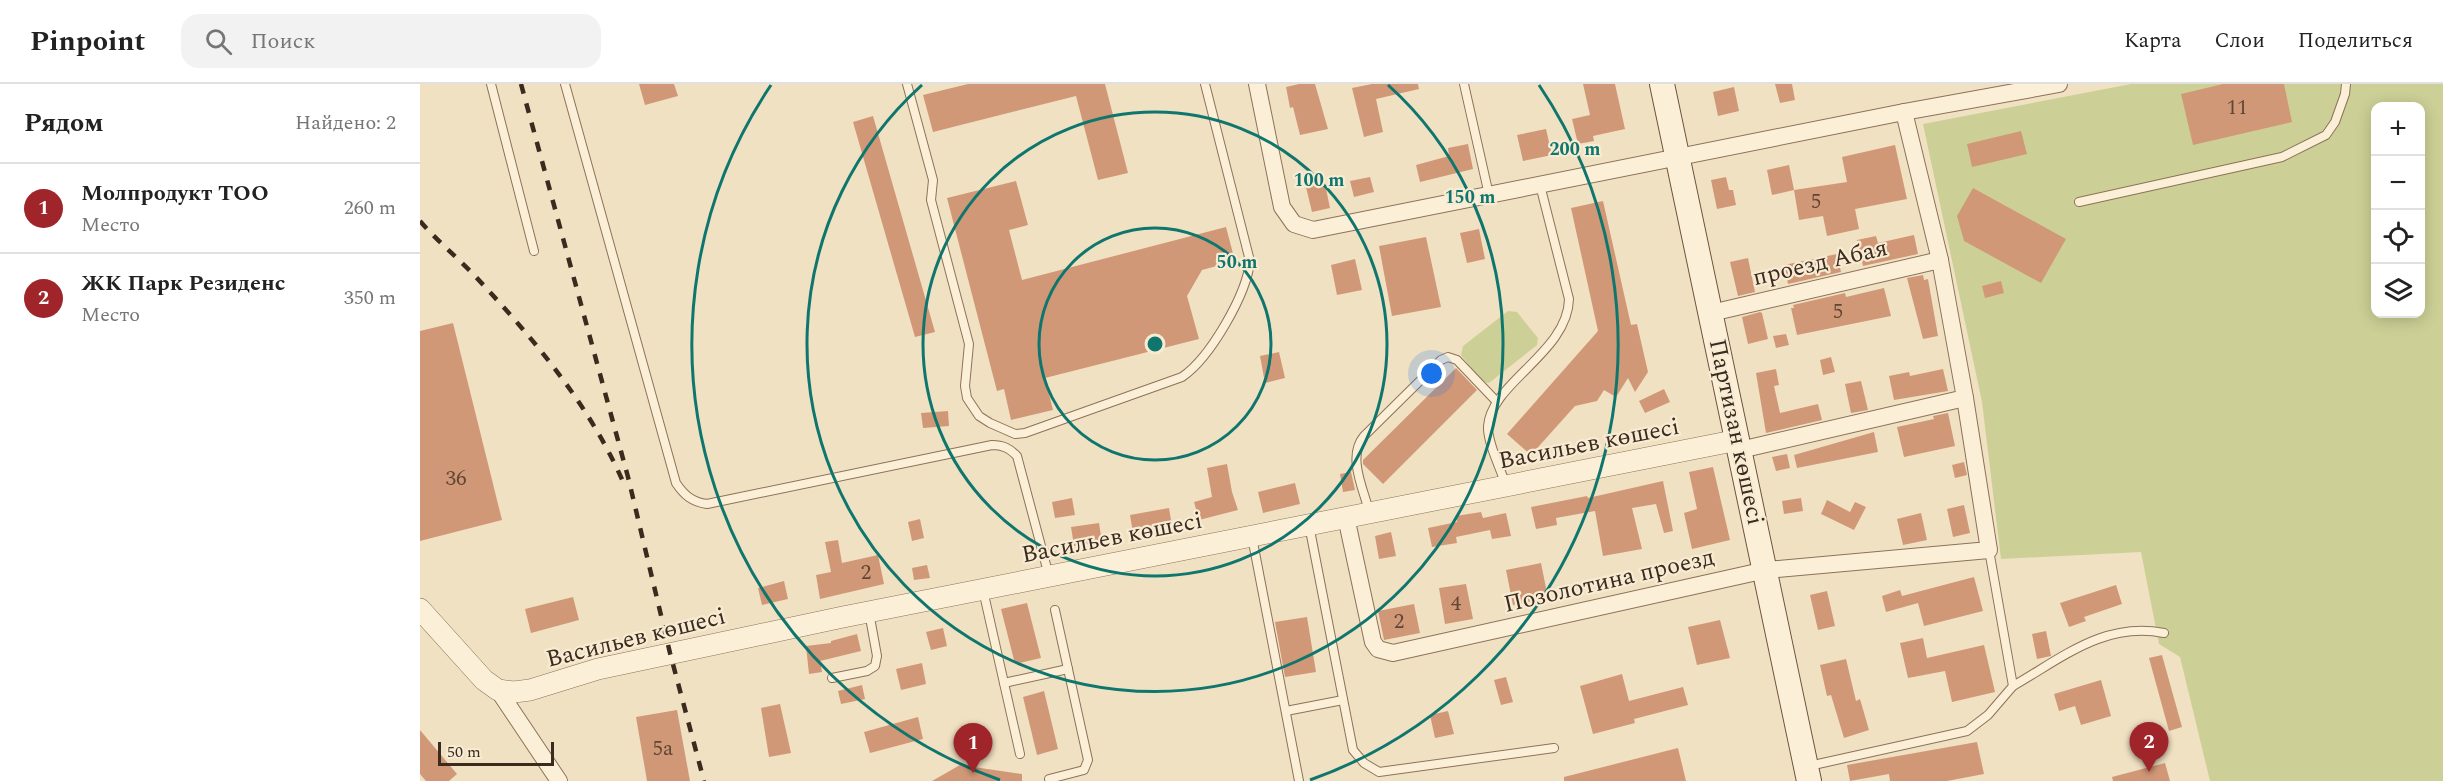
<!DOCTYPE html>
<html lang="ru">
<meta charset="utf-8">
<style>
body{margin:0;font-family:Spectral,serif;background:#f2f2f2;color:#222}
.controls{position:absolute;right:18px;top:18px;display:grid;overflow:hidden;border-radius:12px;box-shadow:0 3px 15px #0003}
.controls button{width:54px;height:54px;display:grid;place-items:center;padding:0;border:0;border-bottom:2px solid #e0e0e0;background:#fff;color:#222;font:30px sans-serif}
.scale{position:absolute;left:18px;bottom:15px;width:116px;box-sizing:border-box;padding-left:6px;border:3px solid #3b2b1e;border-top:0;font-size:16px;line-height:21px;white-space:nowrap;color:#3b2b1e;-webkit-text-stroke:4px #f8ebd3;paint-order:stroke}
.you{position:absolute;left:1012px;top:290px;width:21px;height:21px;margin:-15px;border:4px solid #fff;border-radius:50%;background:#1a73e8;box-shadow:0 0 0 9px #1a73e833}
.badge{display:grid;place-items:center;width:39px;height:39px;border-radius:50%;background:#9f252b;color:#fff;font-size:20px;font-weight:700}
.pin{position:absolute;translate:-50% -50px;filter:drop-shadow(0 2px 3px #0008)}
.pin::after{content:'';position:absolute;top:32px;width:21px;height:18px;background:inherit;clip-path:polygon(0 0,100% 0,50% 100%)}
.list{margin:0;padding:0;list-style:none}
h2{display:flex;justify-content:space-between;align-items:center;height:78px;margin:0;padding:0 24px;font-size:26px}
h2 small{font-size:20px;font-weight:400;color:#767676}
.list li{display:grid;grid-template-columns:39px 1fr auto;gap:18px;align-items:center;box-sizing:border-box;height:90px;padding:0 24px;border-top:2px solid #e0e0e0}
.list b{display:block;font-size:22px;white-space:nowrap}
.list p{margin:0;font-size:20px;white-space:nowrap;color:#767676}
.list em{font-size:20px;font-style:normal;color:#767676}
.icon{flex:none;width:33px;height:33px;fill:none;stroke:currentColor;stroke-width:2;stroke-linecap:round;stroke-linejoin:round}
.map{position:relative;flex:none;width:2023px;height:697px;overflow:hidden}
header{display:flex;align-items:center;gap:36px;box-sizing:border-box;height:84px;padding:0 30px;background:#fff;border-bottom:2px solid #e0e0e0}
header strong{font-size:28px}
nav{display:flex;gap:33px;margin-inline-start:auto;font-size:21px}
.search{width:420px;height:54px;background:#f2f2f2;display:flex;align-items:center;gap:15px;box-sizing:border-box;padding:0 21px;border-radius:18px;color:#767676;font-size:22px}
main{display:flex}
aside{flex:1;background:#fff}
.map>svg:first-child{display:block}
.green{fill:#ccd096;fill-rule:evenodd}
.building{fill:#d19877}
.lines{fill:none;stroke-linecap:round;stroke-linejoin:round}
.service-casing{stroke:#8c7259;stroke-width:10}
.minor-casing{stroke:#8c7259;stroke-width:18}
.tertiary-casing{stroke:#8c7259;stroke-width:22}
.secondary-casing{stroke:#6e533c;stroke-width:26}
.service{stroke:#fbefd7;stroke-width:8}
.minor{stroke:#fbefd7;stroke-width:16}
.tertiary{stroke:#fbefd7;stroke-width:21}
.secondary{stroke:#fbefd7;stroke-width:24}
.rail{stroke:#3b2b1e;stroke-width:4.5;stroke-dasharray:10 10;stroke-linecap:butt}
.ring{fill:none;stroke:#0f766e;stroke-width:3}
.labels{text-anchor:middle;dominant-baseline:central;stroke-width:4.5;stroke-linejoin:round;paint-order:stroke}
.number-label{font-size:21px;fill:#604634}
.street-label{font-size:24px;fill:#3b2b1e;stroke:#f8ebd3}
.centre{fill:#0f766e;stroke:#f8ebd3;stroke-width:3}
.ring-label{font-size:18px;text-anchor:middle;font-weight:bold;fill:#0f766e;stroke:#f8ebd3;stroke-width:4.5;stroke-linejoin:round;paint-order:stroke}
</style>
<header>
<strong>Pinpoint</strong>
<div class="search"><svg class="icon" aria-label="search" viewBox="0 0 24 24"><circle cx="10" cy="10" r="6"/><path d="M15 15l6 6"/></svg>Поиск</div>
<nav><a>Карта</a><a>Слои</a><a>Поделиться</a></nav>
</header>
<main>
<aside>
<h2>Рядом<small>Найдено: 2</small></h2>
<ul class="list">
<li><span class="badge">1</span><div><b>Молпродукт ТОО</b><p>Место</p></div><em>260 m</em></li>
<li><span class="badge">2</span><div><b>ЖК Парк Резиденс</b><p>Место</p></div><em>350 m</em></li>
</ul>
</aside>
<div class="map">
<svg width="2023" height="697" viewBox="0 0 2023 697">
<rect width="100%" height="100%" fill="#f1e1c3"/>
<g class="green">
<path d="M1711,0H2023V697H1790L1760,573L1739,560L1721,468L1581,475L1562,318L1503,40ZM1956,22H2000V230H1956Z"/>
<polygon points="1088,227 1097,228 1118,254 1117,261 1069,299 1062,298 1041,271 1043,262"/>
</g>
<g class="building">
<polygon points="219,0 254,0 258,12 225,21"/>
<polygon points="548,0 685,0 708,89 678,96 656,12 513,48 503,11"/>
<polygon points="879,0 895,0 908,45 880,51 873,23 870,24 866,3"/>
<polygon points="952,0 998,0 999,5 956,15 963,48 944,53 932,4"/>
<polygon points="1163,0 1195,0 1205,45 1173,52 1174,57 1158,60 1152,35 1170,31"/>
<polygon points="1355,0 1372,0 1375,16 1360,19"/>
<polygon points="1803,0 1864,0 1872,38 1773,61 1761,10"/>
<polygon points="1314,3 1319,27 1298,32 1293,8"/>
<polygon points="453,32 515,248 495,253 433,38"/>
<polygon points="1126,45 1132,71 1103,77 1097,51"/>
<polygon points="1601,47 1607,70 1552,83 1547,60"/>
<polygon points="1048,60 1053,85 1000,98 996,81 1029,72 1028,64"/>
<polygon points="1475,61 1487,115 1435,125 1439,145 1407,152 1403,132 1379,136 1374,106 1427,98 1422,73"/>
<polygon points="1369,81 1374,106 1352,111 1347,86"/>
<polygon points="950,93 954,108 934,113 930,97"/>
<polygon points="1306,93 1309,106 1313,106 1316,121 1297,125 1291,96"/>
<polygon points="904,95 910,124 892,128 885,99"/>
<polygon points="596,97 608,141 589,146 602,196 806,143 815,177 782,186 767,212 779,255 625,294 633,326 591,336 584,305 577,307 527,114"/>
<polygon points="1553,104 1646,155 1621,199 1544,157 1537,132"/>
<polygon points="1183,117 1211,241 1217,240 1228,288 1215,308 1208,294 1196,313 1184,306 1177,317 1155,322 1111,371 1087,350 1178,247 1151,124"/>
<polygon points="1059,145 1065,175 1047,179 1040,149"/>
<polygon points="1494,151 1498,170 1443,182 1437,156 1456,152 1458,159"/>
<polygon points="1006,153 1021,223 972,232 959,162"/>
<polygon points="1417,170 1421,188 1368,200 1364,181"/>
<polygon points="1328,174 1335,208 1318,212 1310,178"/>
<polygon points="935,175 942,206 917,211 911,181"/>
<polygon points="1503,191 1504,196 1508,195 1518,252 1503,255 1487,194"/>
<polygon points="1581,197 1584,209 1565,214 1562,202"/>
<polygon points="1464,204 1471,232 1377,251 1371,224 1374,224 1373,221 1425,209 1426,213"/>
<polygon points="1340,228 1342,229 1348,255 1328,260 1322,233"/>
<polygon points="33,239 82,436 0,457 0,247"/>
<polygon points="1366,250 1369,261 1356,264 1353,252"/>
<polygon points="859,268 865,294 845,299 840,272"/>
<polygon points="1411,273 1415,288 1403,291 1400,276"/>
<polygon points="1036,284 1057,306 963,400 943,380 943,376"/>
<polygon points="1356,285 1359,301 1354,302 1360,329 1398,320 1402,336 1346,349 1336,289"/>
<polygon points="1523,285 1528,307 1474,316 1469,292 1489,288 1490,292"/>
<polygon points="1441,297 1448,326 1431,329 1425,300"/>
<polygon points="1244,305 1250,318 1225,329 1219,317"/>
<polygon points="528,327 529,342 503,344 501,329"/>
<polygon points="1528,329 1535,362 1484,373 1477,343 1514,335 1513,332"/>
<polygon points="1454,348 1458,368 1377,384 1374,371"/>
<polygon points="1367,370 1370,384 1356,387 1352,373"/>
<polygon points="1544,378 1547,391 1535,394 1532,381"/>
<polygon points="807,380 812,408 818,426 779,436 774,418 792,413 787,384"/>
<polygon points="1293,383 1310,456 1272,465 1264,429 1277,425 1269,388"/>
<polygon points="931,388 935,406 923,408 920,390"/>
<polygon points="1243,397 1253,447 1244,449 1236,420 1212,424 1222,465 1183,472 1175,427 1136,434 1137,441 1116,445 1111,423 1167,412 1168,414"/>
<polygon points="875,399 880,420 843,429 838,408"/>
<polygon points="652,414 655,431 635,434 632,418"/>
<polygon points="1381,414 1383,427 1364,430 1362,417"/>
<polygon points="1407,416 1430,428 1435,418 1446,423 1434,446 1401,430"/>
<polygon points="1544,421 1550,449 1533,453 1527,425"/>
<polygon points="749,424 752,442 713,449 710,431"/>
<polygon points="1061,428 1063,434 1086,429 1091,452 1072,455 1070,446 1036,453 1037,459 1012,463 1008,444 1037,438 1036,432"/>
<polygon points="1501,429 1507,456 1483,461 1477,435"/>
<polygon points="500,435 504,454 492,457 488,438"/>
<polygon points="679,439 682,458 654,462 651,443"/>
<polygon points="971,448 976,472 959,475 955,452"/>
<polygon points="418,456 422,479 458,471 464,500 400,515 396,491 411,488 405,458"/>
<polygon points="1121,479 1128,514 1093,521 1086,486"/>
<polygon points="507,481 510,494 494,496 492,484"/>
<polygon points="1554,493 1563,527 1504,542 1498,519 1466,528 1462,512 1480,506 1482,512"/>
<polygon points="364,497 368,515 342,521 338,504"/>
<polygon points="1046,500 1053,535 1025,540 1019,504"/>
<polygon points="1696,501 1702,520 1664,533 1666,537 1649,543 1640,519"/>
<polygon points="1407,507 1415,542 1398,546 1390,511"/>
<polygon points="153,513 159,536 111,549 105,525"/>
<polygon points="607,519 621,574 595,580 581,525"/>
<polygon points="994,520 1000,549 964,556 958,527"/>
<polygon points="887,533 896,588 865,593 855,538"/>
<polygon points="1300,536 1310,574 1277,581 1268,543"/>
<polygon points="523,544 527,562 511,566 506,548"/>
<polygon points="1626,547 1631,572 1617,575 1612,550"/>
<polygon points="437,550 441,567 400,577 402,588 389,590 386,562 411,559 411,557"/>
<polygon points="1503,554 1507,574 1564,561 1575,608 1532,618 1525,587 1488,594 1480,559"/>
<polygon points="1742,571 1762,643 1749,647 1729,574"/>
<polygon points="1426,575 1436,617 1440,615 1449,646 1424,654 1411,611 1407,612 1400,581"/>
<polygon points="502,579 506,600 481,606 476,585"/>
<polygon points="1202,590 1209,617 1263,603 1268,621 1214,635 1215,639 1173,650 1160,602"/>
<polygon points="1086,593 1093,618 1081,621 1074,596"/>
<polygon points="1681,596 1691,632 1661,641 1655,622 1639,627 1634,610"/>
<polygon points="442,601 445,615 421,620 418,607"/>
<polygon points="624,607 638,665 617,671 603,613"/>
<polygon points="360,620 371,669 349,673 341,624"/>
<polygon points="257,626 270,697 227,697 216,633"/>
<polygon points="1028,627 1034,650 1015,654 1010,631"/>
<polygon points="498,633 503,655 450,669 444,648"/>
<polygon points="0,646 37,690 29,697 6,697 0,690"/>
<polygon points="1557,658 1564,690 1527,697 1470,697 1469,690 1430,697 1427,681"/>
<polygon points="1258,664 1266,697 1144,697 1144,693"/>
<polygon points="1745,679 1750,697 1693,697 1692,693"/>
<polygon points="540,681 602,690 602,697 512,697"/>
</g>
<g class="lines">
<g class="service-casing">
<g id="service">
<polyline points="71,0 114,167"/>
<path d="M145,0L256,399C264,411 272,418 287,420L572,361C583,361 589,364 597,372L629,492"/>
<path d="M487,0L513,96L511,116L549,260L545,302L547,314L559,332L570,339L595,350L605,349L762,293C790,274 827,210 830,177L785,0"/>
<polyline points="1044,0 1069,111"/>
<polyline points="1659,118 1862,73 1906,51 1915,38 1925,10 1926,0"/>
<path d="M1086,401C1081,386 1067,358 1068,342C1071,299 1148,268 1149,215L1120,101"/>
<path d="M949,427C943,404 927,372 944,352L1021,276L1028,273L1037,276L1077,318"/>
<polyline points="889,441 933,666 944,679 959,688 1134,664"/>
<polyline points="832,453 879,697"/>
<polyline points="563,506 600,670"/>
<polyline points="412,594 447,587 455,582 457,572 449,528"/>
<polyline points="584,599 648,585"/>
<path d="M1593,602C1642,574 1685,537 1744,549"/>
<polyline points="866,627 923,616"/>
<polyline points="1389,682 1547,647 1568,631 1593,602 1569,466"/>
<polyline points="629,695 664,686 668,676 635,526"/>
</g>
</g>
<g class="minor-casing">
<g id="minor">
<polyline points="837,0 862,123 874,140 893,146 1484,28 1639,0"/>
<polyline points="1291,229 1520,176"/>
<polyline points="1320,366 1545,314"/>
<polyline points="926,433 953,558 958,565 973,569 1346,486 1569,466 1545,314 1520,176 1484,28"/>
<polyline points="78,606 139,697"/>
</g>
</g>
<g class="tertiary-casing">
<polyline id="tertiary" points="0,525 64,596 78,606 94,608 110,606 178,585 423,533 1318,356"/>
</g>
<g class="secondary-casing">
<polyline id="secondary" points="1242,0 1389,697"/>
</g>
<use href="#service" class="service"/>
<use href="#minor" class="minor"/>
<use href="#tertiary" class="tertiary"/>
<use href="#secondary" class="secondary"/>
<g class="rail">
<polyline points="101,0 208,393 250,569 284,697"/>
<path d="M0,137C17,157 37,173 55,192C113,254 170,321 204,400"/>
</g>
</g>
<g class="ring">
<circle cx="735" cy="260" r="116"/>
<circle cx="735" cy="260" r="232"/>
<path d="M968 1A348 348 0 1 1 502 1"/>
<path d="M580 696A463 463 0 0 1 351 1M1119 1A463 463 0 0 1 890 696"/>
</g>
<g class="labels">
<g class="number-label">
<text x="1817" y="24">11</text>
<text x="1396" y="118">5</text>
<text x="1418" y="228">5</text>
<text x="36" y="395">36</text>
<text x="446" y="489">2</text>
<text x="1036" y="520">4</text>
<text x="979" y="538">2</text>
<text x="243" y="665">5а</text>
</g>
<g class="street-label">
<text transform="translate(1400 179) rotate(-13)">проезд Абая</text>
<text transform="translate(1316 348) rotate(78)">Партизан көшесі</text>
<text transform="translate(1169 360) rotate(-11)">Васильев көшесі</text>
<text transform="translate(692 454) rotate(-11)">Васильев көшесі</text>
<text transform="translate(1189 497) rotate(-13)">Позолотина проезд</text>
<text transform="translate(216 554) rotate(-14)">Васильев көшесі</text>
</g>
</g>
<circle cx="735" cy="260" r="9" class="centre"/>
<g class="ring-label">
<text x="1155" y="71">200 m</text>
<text x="899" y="102">100 m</text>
<text x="1050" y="119">150 m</text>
<text x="817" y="184">50 m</text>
</g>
</svg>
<div class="controls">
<button>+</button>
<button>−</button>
<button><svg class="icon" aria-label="locate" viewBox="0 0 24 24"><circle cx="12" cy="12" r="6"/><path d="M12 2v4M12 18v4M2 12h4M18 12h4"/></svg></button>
<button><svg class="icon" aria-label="layers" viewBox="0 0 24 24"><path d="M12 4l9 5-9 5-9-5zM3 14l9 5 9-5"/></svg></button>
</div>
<div class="scale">50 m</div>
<div class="you"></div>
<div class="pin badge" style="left:553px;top:689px">1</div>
<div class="pin badge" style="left:1729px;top:688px">2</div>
</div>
</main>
